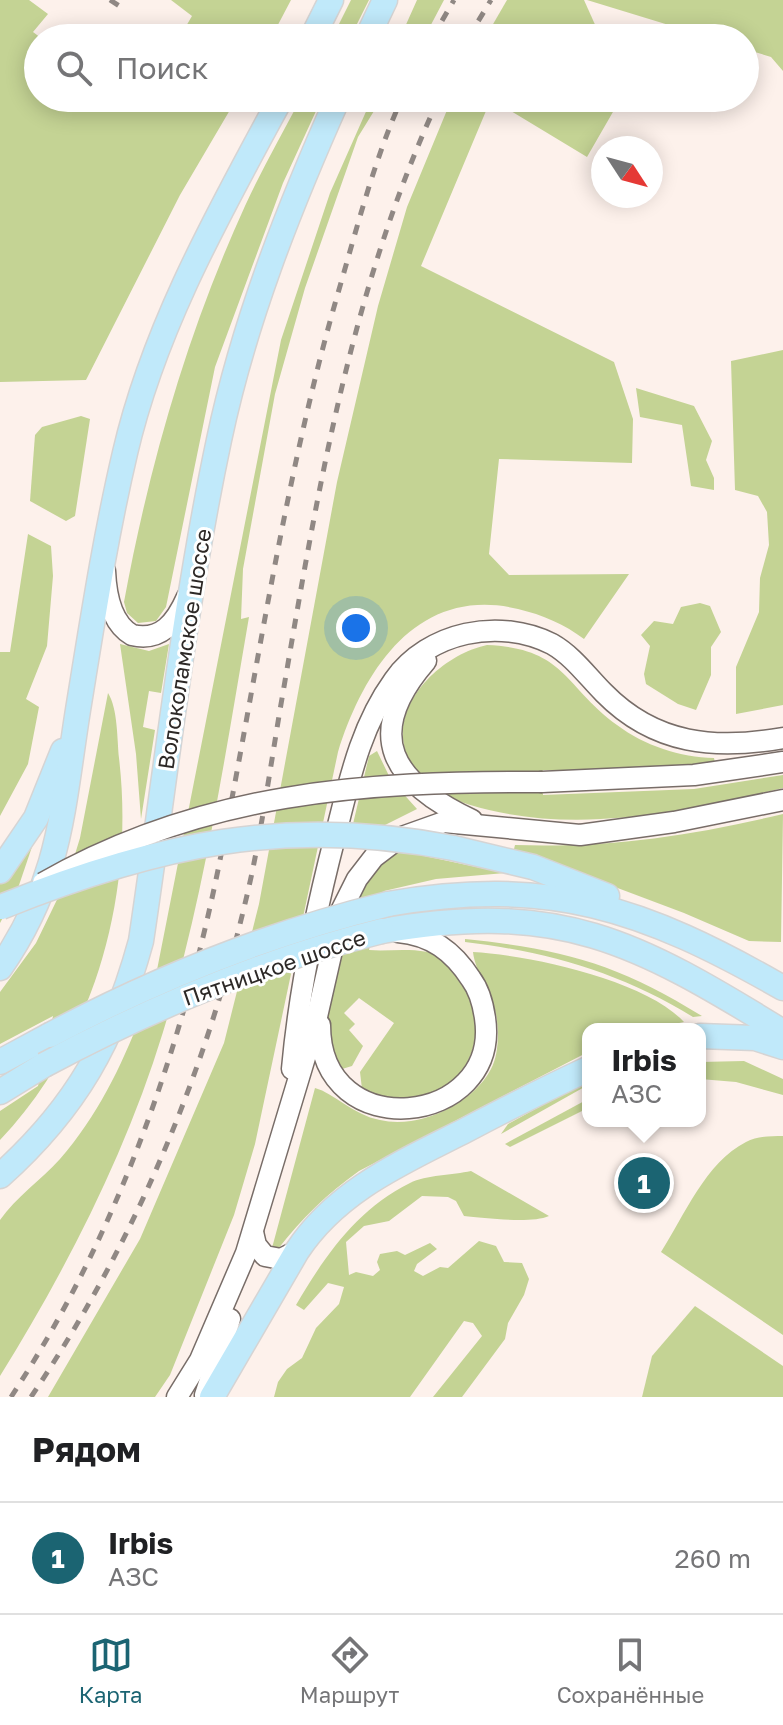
<!DOCTYPE html>
<html lang="ru">
<meta charset="utf-8">
<style>
body{margin:0;font-family:"Golos Text",sans-serif;background:#f6f6f6;color:#202124}
.compass{position:absolute;left:591px;top:136px;width:72px;height:72px;border-radius:50%;background:#fff;box-shadow:0 4px 20px #0003;rotate:126deg}
.you{position:absolute;left:356px;top:628px;width:28px;height:28px;margin:-20px;border:6px solid #fff;border-radius:50%;background:#1a73e8;box-shadow:0 0 0 12px #1a73e833}
.badge{display:grid;place-items:center;width:52px;height:52px;border-radius:50%;background:#1b6472;color:#fff;font-size:26px;font-weight:700}
.pin{position:absolute;translate:-50% -50%;border:4px solid #fff;box-shadow:0 2px 8px #0006}
.popup{position:absolute;left:582px;top:1023px;width:124px;height:104px;box-sizing:border-box;display:grid;place-content:center;border-radius:16px;background:#fff;filter:drop-shadow(0 2px 6px #0005);font-size:26px;white-space:nowrap;color:#757577}
.popup b{font-size:30px;color:#202124}
.popup::after{content:'';position:absolute;left:50%;top:100%;margin-left:-16px;border:16px solid transparent;border-top-color:#fff}
.list{margin:0;padding:0;list-style:none}
h2{display:flex;justify-content:space-between;align-items:center;height:104px;margin:0;padding:0 32px;font-size:34px}
h2 small{font-size:26px;font-weight:400;color:#757577}
.list li{display:grid;grid-template-columns:52px 1fr auto;gap:24px;align-items:center;box-sizing:border-box;height:112px;padding:0 32px;border-top:2px solid #e0e0e0}
.list b{display:block;font-size:30px;white-space:nowrap}
.list p{margin:0;font-size:26px;white-space:nowrap;color:#757577}
.list em{font-size:26px;font-style:normal;color:#757577}
.icon{flex:none;width:44px;height:44px;fill:none;stroke:currentColor;stroke-width:2;stroke-linecap:round;stroke-linejoin:round}
.map{position:relative;flex:none;width:783px;height:1397px;overflow:hidden}
.search{position:absolute;background:#fff;box-shadow:0 4px 20px #0003;left:24px;right:24px;top:24px;height:88px;display:flex;align-items:center;gap:20px;box-sizing:border-box;padding:0 28px;border-radius:44px;color:#757577;font-size:30px}
.sheet{height:216px;background:#fff}
nav{display:flex;justify-content:space-around;align-items:center;box-sizing:border-box;height:112px;border-top:2px solid #e0e0e0;background:#fff;font-size:22px;color:#757577}
nav a{display:grid;justify-items:center;gap:4px}
nav .on{color:#1b6472}
.map>svg:first-child{display:block}
.green{fill:#c4d394}
.lines{fill:none;stroke-linecap:round;stroke-linejoin:round}
.secondary-casing{stroke:#786d68;stroke-width:23}
.primary-casing{stroke:#d5d4d4;stroke-width:27}
.secondary{stroke:#fff;stroke-width:20}
.primary{stroke:#c0e9fa;stroke-width:24}
.rail{stroke:#908884;stroke-width:5;stroke-dasharray:10 10;stroke-linecap:butt}
.secondary-bridge-casing{stroke:#786d68;stroke-width:23;stroke-linecap:butt}
.primary-bridge-casing{stroke:#d5d4d4;stroke-width:27;stroke-linecap:butt}
.secondary-bridge{stroke:#fff;stroke-width:20}
.primary-bridge{stroke:#c0e9fa;stroke-width:24}
.labels{text-anchor:middle;dominant-baseline:central;stroke-width:6;stroke-linejoin:round;paint-order:stroke}
.street-label{font-size:22px;fill:#2d2927;stroke:#fff}
</style>
<div class="map">
<svg width="783" height="1397" viewBox="0 0 783 1397">
<rect width="100%" height="100%" fill="#fdf1eb"/>
<g class="green">
<polygon points="0,0 29,0 48,14 33,32 41,38 38,38 38,98 237,98 180,195 86,380 0,382"/>
<polygon points="171,0 291,0 271,38 190,38 182,33 192,16"/>
<polygon points="351,0 369,0 350,38 332,38"/>
<polygon points="417,0 444,0 424,38 419,38 416,32 413,38 400,38"/>
<polygon points="507,0 584,0 601,38 485,38"/>
<polygon points="587,0 783,0 783,71 771,57 745,49 745,38 659,38 672,26"/>
<path d="M301,98H322L283,183L215,367L166,607L156,621L138,623L127,613L124,602C149,466 187,333 245,206C262,169 282,134 301,98Z"/>
<path d="M372,98H382L358,137L305,288L275,394L243,569L241,619L249,617C225,756 204,897 163,1032C126,1153 67,1268 0,1376V1220C16,1197 41,1180 60,1159C107,1105 132,1042 156,975L281,340L330,193Z"/>
<path d="M452,98H621L587,157L491,99L421,266L614,362L633,419L632,463L499,459L489,554L509,575L629,574L584,639C564,624 543,615 518,609C418,585 364,669 338,752L255,1144L234,1215L170,1375L155,1397H48L140,1239L224,1043L259,904L337,482L378,306L407,207Z"/>
<polygon points="783,350 783,705 736,714 736,667 759,612 760,578 769,545 767,512 758,496 735,490 731,361"/>
<polygon points="636,388 694,406 712,441 706,460 714,478 714,490 691,486 682,425 640,417"/>
<polygon points="81,416 90,419 75,516 66,521 30,501 35,435 42,427"/>
<polygon points="28,534 51,546 53,576 47,646 26,699 39,707 28,764 0,816 0,652 10,652"/>
<polygon points="700,603 710,606 721,632 711,647 711,675 696,710 678,704 646,684 644,674 650,646 641,635 654,621 673,624 681,607"/>
<polygon points="120,644 149,651 169,644 161,693 149,691 143,727 155,730 141,819 136,754"/>
<path d="M487,645C565,648 564,686 617,725C645,746 680,757 714,758L715,763L660,770H543V795L694,789L783,775V788C689,811 585,833 489,810C463,804 431,793 415,771C377,716 436,656 487,645Z"/>
<path d="M108,693C118,709 117,739 119,758C135,894 95,1040 0,1140V1111L38,1086L53,1016L0,1044V992L36,943L68,877L80,838Z"/>
<polygon points="377,751 391,780 417,809 383,826 353,824 369,756"/>
<path d="M783,814L781,942L749,941L684,913L514,849L515,845C610,848 690,836 783,814Z"/>
<polygon points="35,838 17,891 0,923 0,881"/>
<path d="M396,850L505,873L436,879L384,891L369,950C393,952 425,945 447,960C456,966 460,976 465,985C503,1058 435,1127 362,1089L360,1072L394,1023L359,998L344,1013L355,1024L349,1030L363,1046L352,1066L342,1069C335,1058 329,1049 327,1035C323,1008 344,922 356,896C365,877 381,863 396,850Z"/>
<path d="M465,939C563,949 618,964 702,1016L693,1017C621,973 549,952 465,942Z"/>
<path d="M473,952C529,955 646,980 684,1022L651,1029H588V1052L359,1171C327,1194 302,1218 278,1249L272,1248L315,1088C334,1093 353,1115 380,1120C419,1129 472,1105 491,1069C499,1054 499,1031 496,1014C492,993 475,972 473,952Z"/>
<polygon points="744,1061 783,1079 783,1095 736,1082 700,1079 700,1062"/>
<polygon points="588,1080 588,1085 501,1134 508,1124"/>
<polygon points="588,1099 588,1108 510,1147 505,1144"/>
<path d="M783,1136V1335L661,1252C684,1216 706,1162 746,1142C757,1136 771,1136 783,1136Z"/>
<path d="M471,1171L549,1216C531,1224 485,1218 464,1216L456,1201L448,1197L422,1196L389,1221L364,1226L346,1242L349,1275L356,1272L373,1276L380,1270L377,1262L380,1254L397,1251L405,1255L430,1243L437,1249L417,1264L414,1271L423,1276L440,1267L448,1268L479,1241L496,1246L504,1262L522,1263L529,1279L524,1295L508,1323L505,1339L462,1397H433L482,1336L473,1323L464,1321L410,1397H274L278,1382L287,1369L302,1358L316,1328L339,1304L344,1287L328,1283L304,1310L296,1305C325,1256 356,1210 410,1183C426,1175 453,1175 471,1171Z"/>
<polygon points="695,1306 783,1366 783,1397 642,1397 652,1356"/>
</g>
<g class="lines">
<g class="secondary-casing">
<g id="secondary">
<path d="M105,571C106,593 111,623 132,635C161,642 176,622 187,597"/>
<path d="M426,661C361,736 393,783 472,820"/>
<polyline points="542,782 694,775 783,762"/>
<path d="M320,1025C320,1147 501,1127 485,1018C483,1004 480,991 471,979C453,951 431,935 398,932"/>
<path d="M292,1069C299,991 315,914 335,837C349,782 360,727 394,680C428,632 499,617 552,644C573,656 587,676 604,693C655,745 716,750 783,738"/>
<polyline points="253,1232 256,1245 265,1256 281,1259 297,1251"/>
<polyline points="205,1395 230,1319"/>
<polyline points="177,1397 200,1360 246,1253 316,1021 341,911 357,879 374,857 399,838 444,822 580,835 674,822 783,800"/>
</g>
</g>
<g class="primary-casing">
<g id="primary">
<polyline points="312,38 331,0"/>
<polyline points="367,38 385,0"/>
<polyline points="453,848 533,867 607,896"/>
<polyline points="0,871 36,818 63,751"/>
<path d="M388,904C550,876 643,908 783,988"/>
<path d="M382,931C560,900 635,941 783,1032"/>
<path d="M0,968C61,880 62,811 78,710C92,624 105,538 125,453C154,327 220,211 281,98"/>
<polyline points="700,1036 755,1038 783,1047"/>
<polyline points="0,1062 50,1035"/>
<polyline points="0,1092 44,1065"/>
<path d="M0,1176C76,1108 114,1040 141,941C166,774 184,605 219,440C244,321 289,208 338,98"/>
<path d="M212,1397L297,1251C337,1190 403,1162 466,1130C506,1109 547,1088 588,1069"/>
</g>
</g>
<use href="#secondary" class="secondary"/>
<use href="#primary" class="primary"/>
<g class="rail">
<polyline points="110,0 121,7"/>
<polyline points="432,38 454,0"/>
<polyline points="468,38 491,0"/>
<path d="M11,1397C115,1239 180,1055 218,870C257,677 283,483 338,293C357,228 374,160 402,98"/>
<path d="M31,1397C138,1238 211,1061 252,873C263,819 271,764 280,710C316,501 349,292 439,98"/>
</g>
<g class="secondary-bridge-casing">
<path id="secondary-bridge" d="M43,883C202,792 364,781 542,782"/>
</g>
<g class="primary-bridge-casing">
<g id="primary-bridge">
<path d="M1,907C157,844 286,816 453,848"/>
<path d="M50,1035C157,978 270,933 388,904"/>
<path d="M44,1065C151,1008 264,960 382,931"/>
</g>
</g>
<use href="#secondary-bridge" class="secondary-bridge"/>
<use href="#primary-bridge" class="primary-bridge"/>
</g>
<g class="labels">
<g class="street-label">
<text transform="translate(184 649) rotate(-81)">Волоколамское шоссе</text>
<text transform="translate(274 967) rotate(-19)">Пятницкое шоссе</text>
</g>
</g>
</svg>
<svg class="compass" viewBox="-18 -18 36 36"><path d="M0-13l5 13h-10z" fill="#e53935"/><path d="M0 13l5-13h-10z" fill="#757577"/></svg>
<div class="you"></div>
<div class="pin badge" style="left:644px;top:1183px">1</div>
<div class="popup"><b>Irbis</b>АЗС</div>
<div class="search"><svg class="icon" aria-label="search" viewBox="0 0 24 24"><circle cx="10" cy="10" r="6"/><path d="M15 15l6 6"/></svg>Поиск</div>
</div>
<section class="sheet">
<h2>Рядом<small></small></h2>
<ul class="list">
<li><span class="badge">1</span><div><b>Irbis</b><p>АЗС</p></div><em>260 m</em></li>
</ul>
</section>
<nav>
<a class="on"><svg class="icon" aria-label="map" viewBox="0 0 24 24"><path d="M3 6l6-2 6 2 6-2v14l-6 2-6-2-6 2zM9 4v14M15 6v14"/></svg>Карта</a>
<a><svg class="icon" aria-label="directions" viewBox="0 0 24 24"><path d="M12 3l9 9-9 9-9-9zM9 14v-3h6M13 9l2 2-2 2"/></svg>Маршрут</a>
<a><svg class="icon" aria-label="saved" viewBox="0 0 24 24"><path d="M7 4h10v16l-5-4-5 4z"/></svg>Сохранённые</a>
</nav>
